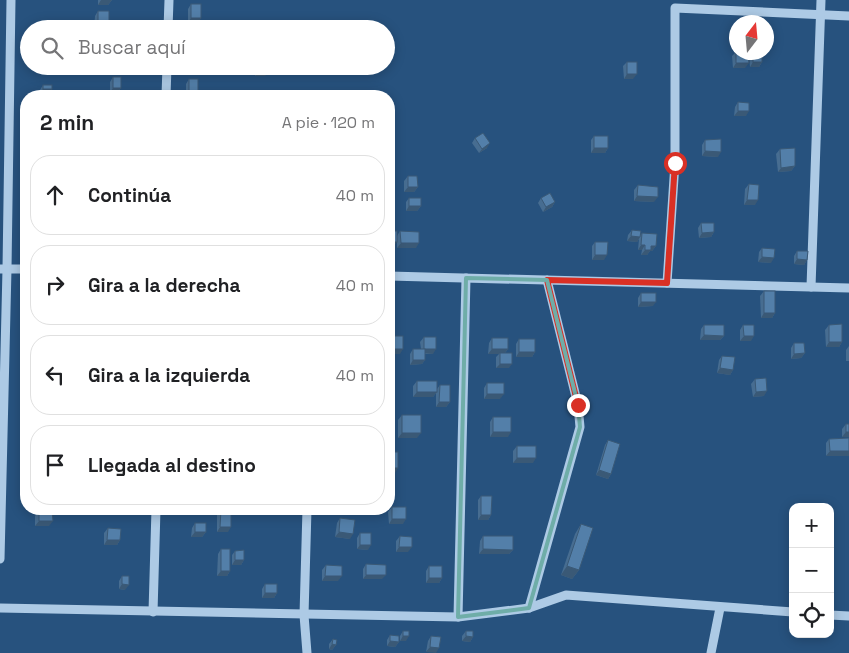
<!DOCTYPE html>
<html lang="es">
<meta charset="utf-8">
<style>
body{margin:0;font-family:"Space Grotesk",sans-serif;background:#f2f2f2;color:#202124}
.controls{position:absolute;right:15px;bottom:15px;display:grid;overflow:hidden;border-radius:10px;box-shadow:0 2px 12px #0003}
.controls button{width:45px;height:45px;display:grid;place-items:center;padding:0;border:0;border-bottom:1px solid #e0e0e0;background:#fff;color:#202124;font:25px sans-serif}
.compass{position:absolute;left:729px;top:15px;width:45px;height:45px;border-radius:50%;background:#fff;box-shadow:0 2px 12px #0003;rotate:16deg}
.stop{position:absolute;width:15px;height:15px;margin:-11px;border:4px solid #d93025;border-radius:50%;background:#fff}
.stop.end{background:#d93025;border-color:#fff;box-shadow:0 1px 5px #0008}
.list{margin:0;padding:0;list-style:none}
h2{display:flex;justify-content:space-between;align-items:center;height:65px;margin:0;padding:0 20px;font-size:21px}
h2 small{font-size:16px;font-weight:400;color:#757577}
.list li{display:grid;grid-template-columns:32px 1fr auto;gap:15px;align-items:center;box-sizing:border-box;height:80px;margin:0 10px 10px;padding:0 10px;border:1px solid #e0e0e0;border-radius:20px}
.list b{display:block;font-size:19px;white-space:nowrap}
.list em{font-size:16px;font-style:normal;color:#757577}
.icon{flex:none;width:28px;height:28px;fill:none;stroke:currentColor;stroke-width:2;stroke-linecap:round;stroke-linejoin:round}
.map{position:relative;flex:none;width:849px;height:653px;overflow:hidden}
.search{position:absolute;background:#fff;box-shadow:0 2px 12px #0003;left:20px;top:20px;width:375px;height:55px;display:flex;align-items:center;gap:12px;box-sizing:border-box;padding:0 18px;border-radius:28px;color:#757577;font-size:19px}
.panel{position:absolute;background:#fff;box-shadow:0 2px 12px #0003;left:20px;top:90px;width:375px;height:425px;border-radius:20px}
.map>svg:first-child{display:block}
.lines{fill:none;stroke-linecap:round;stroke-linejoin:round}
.minor{stroke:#adcae5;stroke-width:9}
.wall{fill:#476d91}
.shaded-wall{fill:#3a5976}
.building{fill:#537fa9;stroke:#3a5976}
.route{stroke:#d93025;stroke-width:6}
.marked{fill:none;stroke:#6fada8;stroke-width:4;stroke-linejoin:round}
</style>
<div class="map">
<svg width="849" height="653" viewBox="0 0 849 653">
<rect width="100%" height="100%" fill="#27527e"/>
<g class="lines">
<g class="minor">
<polyline points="168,29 169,0"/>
<polyline points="166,96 167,66"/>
<polyline points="0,269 26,269"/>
<polyline points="389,276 849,288"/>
<polyline points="667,283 675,163 675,8 849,16"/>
<polyline points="811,287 821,0"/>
<polyline points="0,559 7,269 11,0"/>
<polyline points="0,608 458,617 529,608 566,595 793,612"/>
<polyline points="529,608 580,427 578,405 547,280"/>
<polyline points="153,612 156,509"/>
<polyline points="830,615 849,616"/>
<polyline points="458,617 466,278"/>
<polyline points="307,653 304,615 307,509"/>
<polyline points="711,653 720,608"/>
</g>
</g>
<g class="wall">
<polygon points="98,0 112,0 108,5 98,5"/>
<polygon points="191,4 201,18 198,23 188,23 188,9"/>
<polygon points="98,11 108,29 94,29 95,16"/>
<polygon points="60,22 69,29 57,29 57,27"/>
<polygon points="736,52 745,68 733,68 732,56"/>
<polygon points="752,52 762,52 762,62 759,67 750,67 749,56"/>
<polygon points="627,62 633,79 624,79 623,66"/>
<polygon points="52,66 65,66 62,73 52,73"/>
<polygon points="255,66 268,66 265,76 255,76"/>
<polygon points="113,77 121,88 117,93 110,93 110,82"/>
<polygon points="189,79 198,94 196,96 186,96 186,84"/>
<polygon points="43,85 52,89 48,94 40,94 40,90"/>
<polygon points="738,102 746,116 734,116 735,107"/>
<polygon points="594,136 608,148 605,153 591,153 591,140"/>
<polygon points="475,138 487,148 479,153 472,143"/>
<polygon points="705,140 718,157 702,156 702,145"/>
<polygon points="780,149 795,166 791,171 778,172 776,154"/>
<polygon points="408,176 418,187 414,192 404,192 404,181"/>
<polygon points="749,184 755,205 744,205 745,189"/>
<polygon points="638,185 654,202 634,201 634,190"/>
<polygon points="409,198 421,206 417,211 406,211 406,202"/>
<polygon points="541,198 555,202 552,207 543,212 538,203"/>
<polygon points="701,223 714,232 711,237 699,238 698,228"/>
<polygon points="632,230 641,235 642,233 656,246 652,251 650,251 647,255 641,255 642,250 638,250 639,239 637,242 627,241 628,235"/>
<polygon points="400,231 416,248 397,248 397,236"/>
<polygon points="595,242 604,260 592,260 592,246"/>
<polygon points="762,248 771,263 758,262 759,252"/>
<polygon points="797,251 807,260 804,265 794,264 794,256"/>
<polygon points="764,291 775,313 772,318 761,318 760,296"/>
<polygon points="641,293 653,306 638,307 638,298"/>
<polygon points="26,309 26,320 24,320 25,312"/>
<polygon points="704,325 724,336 720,340 700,340 701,329"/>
<polygon points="743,325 751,341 740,341 740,330"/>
<polygon points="829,325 842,342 839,347 826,347 825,330"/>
<polygon points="424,337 433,354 425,354 425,360 422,364 410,365 410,354 413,349 421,349 420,342"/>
<polygon points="492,338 508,349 505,353 509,368 496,368 496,357 499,354 488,354 489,343"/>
<polygon points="519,339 535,352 532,357 516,357 516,344"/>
<polygon points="794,343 805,353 801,358 791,359 791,348"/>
<polygon points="849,346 849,361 846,361 846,350"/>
<polygon points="722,356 733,370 730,375 717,373 719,360"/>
<polygon points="755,379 764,396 753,397 751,384"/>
<polygon points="417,381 437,389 440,385 450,402 446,407 436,407 436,393 433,397 413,397 413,386"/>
<polygon points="487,383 500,399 484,399 484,388"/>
<polygon points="402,415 417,438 398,438 398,420"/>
<polygon points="493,417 508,437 490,437 490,422"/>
<polygon points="846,424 849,437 842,437 842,429"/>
<polygon points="849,438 826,456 826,443 829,439"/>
<polygon points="608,440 611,474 608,479 596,475 605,445"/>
<polygon points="517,446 533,463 513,463 513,451"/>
<polygon points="481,496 491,515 488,520 478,520 478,500"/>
<polygon points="392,507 403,524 389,524 388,512"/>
<polygon points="103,509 119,509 119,510 116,515 103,515"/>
<polygon points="221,510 228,532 217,532 217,515"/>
<polygon points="39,511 49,526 35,526 35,516"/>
<polygon points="340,518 350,539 335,537 337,523"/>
<polygon points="195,523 206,532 202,537 191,537 192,528"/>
<polygon points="581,524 579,570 572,579 561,575 575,534"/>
<polygon points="108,528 120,540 117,545 104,545 104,533"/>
<polygon points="360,533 368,550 357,549 357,538"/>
<polygon points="400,536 408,552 396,552 396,541"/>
<polygon points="483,536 513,550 509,554 479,554 480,541"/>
<polygon points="221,549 230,571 227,576 217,576 218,554"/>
<polygon points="235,551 244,560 241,565 232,565 232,555"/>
<polygon points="366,564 382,579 363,579 363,569"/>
<polygon points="326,565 338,581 322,581 322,570"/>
<polygon points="429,566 442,578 439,583 426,583 426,571"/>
<polygon points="122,576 125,590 119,589 119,581"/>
<polygon points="265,584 277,593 274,598 262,598 262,589"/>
<polygon points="403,631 406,641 400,641 400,636"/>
<polygon points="466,631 473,637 470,642 462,641 462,636"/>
<polygon points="390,635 399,642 395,647 387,646 387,640"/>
<polygon points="431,636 441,637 426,652 428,641"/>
<polygon points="333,639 336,645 332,650 329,649 329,644"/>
</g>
<g class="shaded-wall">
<polygon points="101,0 112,0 108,5 98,5"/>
<polygon points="191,18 201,18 198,23 188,23"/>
<polygon points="98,27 109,28 108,29 97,29"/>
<polygon points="753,62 762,62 759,67 750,67"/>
<polygon points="736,63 749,63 745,68 733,68"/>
<polygon points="243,66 253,66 250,70 241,70"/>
<polygon points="56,68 65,68 62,73 52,73"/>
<polygon points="258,71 268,71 265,76 255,76"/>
<polygon points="627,74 637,74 633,79 624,79"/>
<polygon points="113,88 121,88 117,93 110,93"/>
<polygon points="43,89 52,89 48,94 40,94"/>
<polygon points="189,94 198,94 196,96 188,96"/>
<polygon points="738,111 749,111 746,116 734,116"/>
<polygon points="490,143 487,148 479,153 482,149"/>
<polygon points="594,148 608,148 605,153 591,153"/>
<polygon points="705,151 721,152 718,157 702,156"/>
<polygon points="795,166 791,171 778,172 781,168"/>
<polygon points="408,187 418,187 414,192 404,192"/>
<polygon points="637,196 658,197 654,202 634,201"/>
<polygon points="747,200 758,200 755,205 744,205"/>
<polygon points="555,202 552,207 543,212 546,207"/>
<polygon points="409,206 421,206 417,211 406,211"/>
<polygon points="714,232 711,237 699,238 702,233"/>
<polygon points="631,236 640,237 637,242 627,241"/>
<polygon points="389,242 397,242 393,247 389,247"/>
<polygon points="401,243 419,243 416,248 397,248"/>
<polygon points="641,245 645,245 642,250 638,250"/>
<polygon points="651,246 656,246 652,251 650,251 647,255 641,255 645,250"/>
<polygon points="595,255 607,255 604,260 592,260"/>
<polygon points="762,257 774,258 771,263 758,262"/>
<polygon points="797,259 807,260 804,265 794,264"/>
<polygon points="641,302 656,302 653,306 638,307"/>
<polygon points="764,313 775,313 772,318 761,318"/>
<polygon points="704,335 724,336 720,340 700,340"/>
<polygon points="744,336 754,336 751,341 740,341"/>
<polygon points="829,342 842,342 839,347 826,347"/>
<polygon points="389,349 403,349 400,354 389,354"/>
<polygon points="424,349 436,349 433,354 421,353"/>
<polygon points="492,349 508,349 504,354 500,353 499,354 488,354"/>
<polygon points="519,352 535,352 532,357 516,357"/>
<polygon points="805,353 801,358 791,359 794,354"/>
<polygon points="413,360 425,360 422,364 410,365"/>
<polygon points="500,364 512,364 509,368 496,368"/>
<polygon points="720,368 733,370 730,375 717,373"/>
<polygon points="767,391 764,396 753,397 756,392"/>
<polygon points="417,392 437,392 433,397 413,397"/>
<polygon points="487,394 504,394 500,399 484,399"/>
<polygon points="439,402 450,402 446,407 436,407"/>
<polygon points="493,432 511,432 508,437 490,437"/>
<polygon points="846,432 849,432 849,437 842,437"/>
<polygon points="402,433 421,433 417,438 398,438"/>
<polygon points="830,451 849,451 849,456 826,456"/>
<polygon points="517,458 536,458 533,463 513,463"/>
<polygon points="389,468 398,468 395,473 389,473"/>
<polygon points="599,470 611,474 608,479 596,475"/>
<polygon points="259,509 270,509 269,511 257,511"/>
<polygon points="106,510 119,510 116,515 103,515"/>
<polygon points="481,515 491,515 488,520 478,520"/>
<polygon points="392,519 406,519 403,524 389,524"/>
<polygon points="39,521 53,521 49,526 35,526"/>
<polygon points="220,527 231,527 228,532 217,532"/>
<polygon points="195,532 206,532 202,537 191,537"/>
<polygon points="339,532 353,534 350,539 335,537"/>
<polygon points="107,540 120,540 117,545 104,545"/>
<polygon points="360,545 371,545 368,550 357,549"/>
<polygon points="399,547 412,547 408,552 396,552"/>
<polygon points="483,549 513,550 509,554 479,554"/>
<polygon points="235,560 244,560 241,565 232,565"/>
<polygon points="567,566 579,570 572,579 561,575"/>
<polygon points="221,571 230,571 227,576 217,576"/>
<polygon points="366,575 386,575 382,579 363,579"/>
<polygon points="325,576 342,576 338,581 322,581"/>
<polygon points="429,578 442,578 439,583 426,583"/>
<polygon points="122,584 129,585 125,590 119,589"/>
<polygon points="265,593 277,593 274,598 262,598"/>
<polygon points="403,636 409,636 406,641 400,641"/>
<polygon points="466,636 473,637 470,642 462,641"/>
<polygon points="390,641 399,642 395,647 387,646"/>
<polygon points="332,644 336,645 332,650 329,649"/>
<polygon points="430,647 439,648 436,653 426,652"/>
</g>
<g class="building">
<rect x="191" y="4" width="10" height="14"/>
<polygon points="98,11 109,11 109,28 98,27"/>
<rect x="60" y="22" width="9" height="7"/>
<polygon points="736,52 748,52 749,63 736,63"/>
<rect x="753" y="52" width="9" height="10"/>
<rect x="627" y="62" width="10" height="12"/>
<rect x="56" y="66" width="9" height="2"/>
<rect x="258" y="66" width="10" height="5"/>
<rect x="113" y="77" width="8" height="11"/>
<rect x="189" y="79" width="9" height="15"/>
<rect x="43" y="85" width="9" height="4"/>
<polygon points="738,102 749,103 749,111 738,111"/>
<polygon points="483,133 490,143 482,149 475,138"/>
<rect x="594" y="136" width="14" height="12"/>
<polygon points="721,139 721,152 705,151 705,140"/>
<polygon points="795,148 795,166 781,168 780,149"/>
<polygon points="408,176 417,176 418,187 408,187"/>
<polygon points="749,184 759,185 758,200 747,200"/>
<polygon points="638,185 658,187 658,197 637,196"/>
<polygon points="550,193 555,202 546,207 541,198"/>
<rect x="409" y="198" width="12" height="8"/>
<polygon points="701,223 714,223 714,232 702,233"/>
<polygon points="632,230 641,231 640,237 631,236"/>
<rect x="389" y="231" width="8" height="11"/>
<polygon points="400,231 419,232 419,243 401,243"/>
<polygon points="642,233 657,234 656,246 651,246 651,250 645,250 645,245 641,245"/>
<polygon points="595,242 608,242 607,255 595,255"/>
<polygon points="762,248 775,249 774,258 762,257"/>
<polygon points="797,251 808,251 807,260 797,259"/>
<rect x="764" y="291" width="11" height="22"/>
<rect x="641" y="293" width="15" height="9"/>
<polygon points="842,324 842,342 829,342 829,325"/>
<polygon points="704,325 724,325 724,336 704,335"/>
<polygon points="743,325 754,325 754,336 744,336"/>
<rect x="389" y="336" width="14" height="13"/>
<rect x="424" y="337" width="12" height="12"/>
<rect x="492" y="338" width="16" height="11"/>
<rect x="519" y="339" width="16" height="13"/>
<polygon points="794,343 804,343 805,353 794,354"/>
<rect x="413" y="349" width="12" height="11"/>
<rect x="500" y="353" width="12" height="11"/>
<polygon points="722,356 735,357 733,370 720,368"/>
<polygon points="766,378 767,391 756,392 755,379"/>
<rect x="417" y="381" width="20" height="11"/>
<rect x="487" y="383" width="17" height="11"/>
<polygon points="440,385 450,385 450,402 439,402"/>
<rect x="402" y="415" width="19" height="18"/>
<rect x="493" y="417" width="18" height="15"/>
<rect x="846" y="424" width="3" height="8"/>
<polygon points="849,438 849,451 830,451 829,439"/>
<polygon points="608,440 620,444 611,474 599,470"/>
<rect x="517" y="446" width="19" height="12"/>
<rect x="389" y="452" width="9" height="16"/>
<polygon points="481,496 492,496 491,515 481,515"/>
<rect x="392" y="507" width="14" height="12"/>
<rect x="106" y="509" width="13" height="1"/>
<polygon points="221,510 231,510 231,527 220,527"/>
<polygon points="39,511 52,511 53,521 39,521"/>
<polygon points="340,518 355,520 353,534 339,532"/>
<rect x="195" y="523" width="11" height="9"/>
<polygon points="581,524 593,528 579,570 567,566"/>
<polygon points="108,528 121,529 120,540 107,540"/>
<rect x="360" y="533" width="11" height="12"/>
<polygon points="400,536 412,537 412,547 399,547"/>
<polygon points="483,536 513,536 513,550 483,549"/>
<rect x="221" y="549" width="9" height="22"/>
<polygon points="244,550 244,560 235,560 235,551"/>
<polygon points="366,564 386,565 386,575 366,575"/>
<polygon points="326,565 342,566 342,576 325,576"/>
<rect x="429" y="566" width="13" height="12"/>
<polygon points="122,576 129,576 129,585 122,584"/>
<rect x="265" y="584" width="12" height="9"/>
<rect x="403" y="631" width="6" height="5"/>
<polygon points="466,631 473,631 473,637 466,636"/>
<polygon points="390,635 399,636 399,642 390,641"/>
<polygon points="431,636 441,637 439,648 430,647"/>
<polygon points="333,639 337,640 336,645 332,644"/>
</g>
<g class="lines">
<polyline class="route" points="578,405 547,280 667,283 675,163"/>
</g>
<path class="marked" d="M466,278L547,280L578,405L580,427L529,608L458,617Z"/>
</svg>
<div class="controls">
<button>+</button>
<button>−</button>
<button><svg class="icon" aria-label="locate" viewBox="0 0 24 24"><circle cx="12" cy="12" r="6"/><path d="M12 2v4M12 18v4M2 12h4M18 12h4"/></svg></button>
</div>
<svg class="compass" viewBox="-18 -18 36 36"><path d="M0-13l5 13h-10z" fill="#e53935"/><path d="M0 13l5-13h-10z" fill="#757577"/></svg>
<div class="stop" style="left:675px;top:163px"></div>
<div class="stop end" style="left:578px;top:405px"></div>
<div class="search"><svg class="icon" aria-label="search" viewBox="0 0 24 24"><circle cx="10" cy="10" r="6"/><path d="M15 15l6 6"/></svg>Buscar aquí</div>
<section class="panel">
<h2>2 min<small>A pie · 120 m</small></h2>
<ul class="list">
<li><svg class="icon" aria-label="ahead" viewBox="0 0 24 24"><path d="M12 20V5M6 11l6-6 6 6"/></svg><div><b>Continúa</b></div><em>40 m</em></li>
<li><svg class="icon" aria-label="right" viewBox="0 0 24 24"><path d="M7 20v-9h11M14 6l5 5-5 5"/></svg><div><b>Gira a la derecha</b></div><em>40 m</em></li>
<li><svg class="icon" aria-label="left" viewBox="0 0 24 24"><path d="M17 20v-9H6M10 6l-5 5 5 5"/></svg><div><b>Gira a la izquierda</b></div><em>40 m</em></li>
<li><svg class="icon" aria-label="arrive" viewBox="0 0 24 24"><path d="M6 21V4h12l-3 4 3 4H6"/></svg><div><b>Llegada al destino</b></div></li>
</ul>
</section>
</div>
